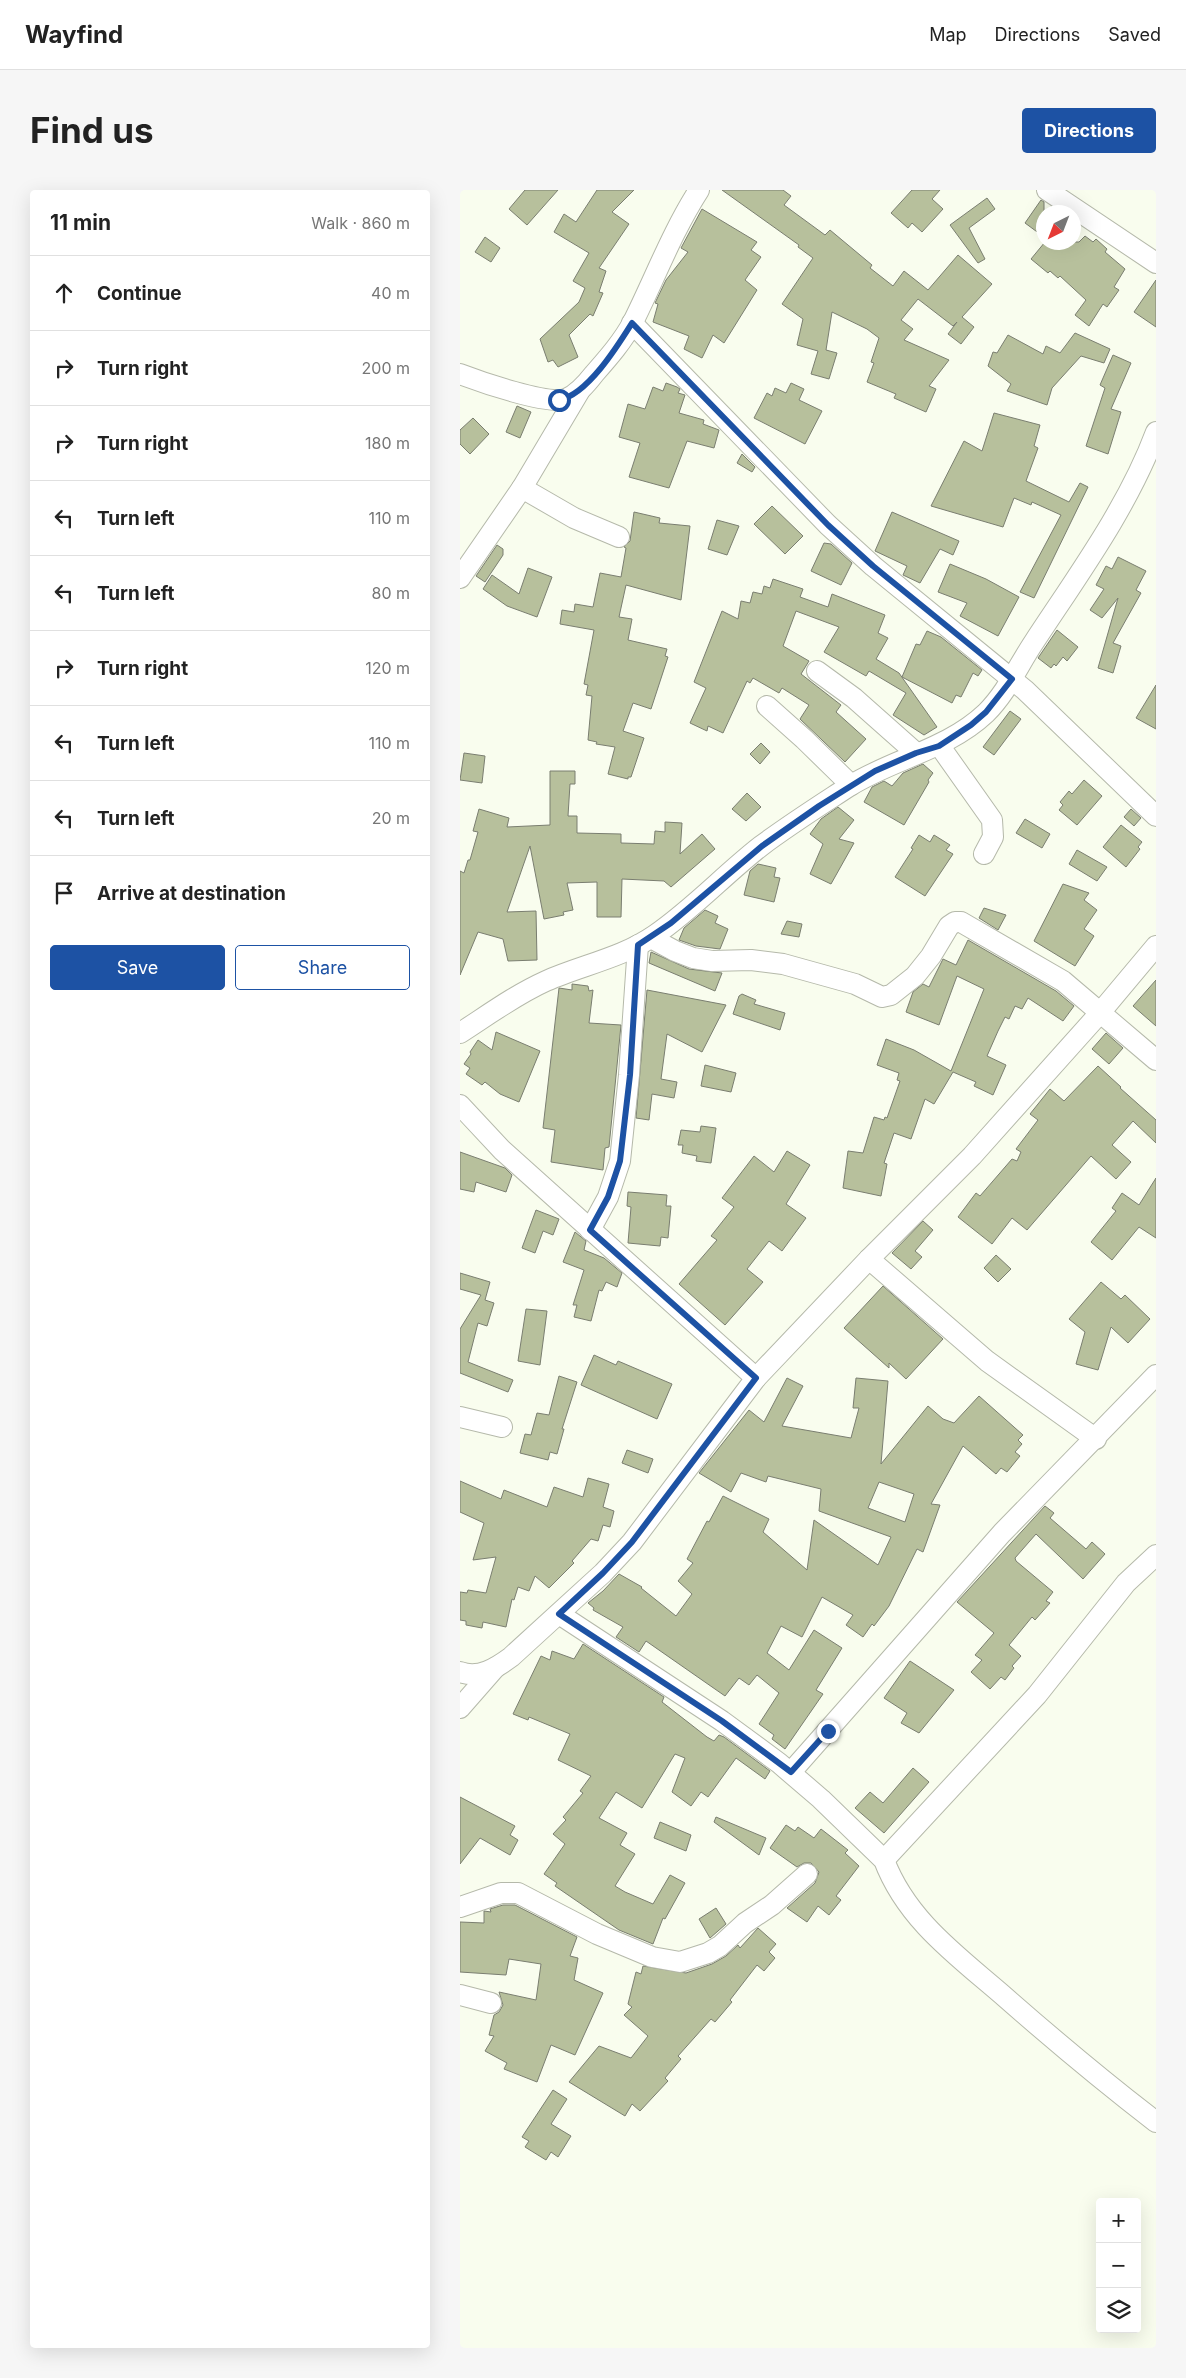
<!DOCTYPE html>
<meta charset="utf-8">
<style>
body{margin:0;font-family:Inter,sans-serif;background:#f6f6f6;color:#222}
.controls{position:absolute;right:15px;bottom:15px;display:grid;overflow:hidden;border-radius:5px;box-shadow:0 5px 20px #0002}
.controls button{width:45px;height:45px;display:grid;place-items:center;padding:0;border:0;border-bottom:1px solid #e0e0e0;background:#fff;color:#222;font:25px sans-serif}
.compass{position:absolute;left:576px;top:15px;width:45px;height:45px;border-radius:50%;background:#fff;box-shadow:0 5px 20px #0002;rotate:222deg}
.stop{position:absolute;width:15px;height:15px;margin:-11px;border:4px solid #1d52a4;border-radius:50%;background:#fff}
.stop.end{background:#1d52a4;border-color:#fff;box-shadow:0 1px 5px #0008}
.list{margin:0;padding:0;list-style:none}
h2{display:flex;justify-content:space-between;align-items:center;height:65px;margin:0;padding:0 20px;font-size:21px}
h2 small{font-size:16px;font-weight:400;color:#767676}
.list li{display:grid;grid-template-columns:32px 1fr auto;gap:15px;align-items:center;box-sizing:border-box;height:75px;padding:0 20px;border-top:1px solid #e0e0e0}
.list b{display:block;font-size:19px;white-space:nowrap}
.list em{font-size:16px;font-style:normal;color:#767676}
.actions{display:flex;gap:10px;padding:15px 20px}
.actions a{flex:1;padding:11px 0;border:1px solid #1d52a4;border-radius:5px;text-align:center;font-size:18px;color:#1d52a4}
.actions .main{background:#1d52a4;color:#fff}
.icon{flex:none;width:28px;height:28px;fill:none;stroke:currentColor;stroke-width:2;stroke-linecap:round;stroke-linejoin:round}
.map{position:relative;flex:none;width:696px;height:2158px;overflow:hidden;border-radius:5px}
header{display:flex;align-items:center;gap:30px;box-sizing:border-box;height:70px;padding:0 25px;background:#fff;border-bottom:1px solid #e0e0e0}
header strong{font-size:24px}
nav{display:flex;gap:28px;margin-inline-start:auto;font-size:18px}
.intro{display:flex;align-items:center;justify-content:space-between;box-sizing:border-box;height:120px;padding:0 30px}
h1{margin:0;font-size:35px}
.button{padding:12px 22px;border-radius:5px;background:#1d52a4;color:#fff;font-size:18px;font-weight:700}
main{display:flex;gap:30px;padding:0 30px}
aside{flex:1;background:#fff;border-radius:5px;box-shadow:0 5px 20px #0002}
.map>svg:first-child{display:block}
.building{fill:#b7c09c;stroke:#7a7e70;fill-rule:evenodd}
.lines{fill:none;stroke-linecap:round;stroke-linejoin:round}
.street-casing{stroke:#b5b9aa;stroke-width:22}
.street{stroke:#fff;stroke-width:20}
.route{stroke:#1d52a4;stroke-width:6}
</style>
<header>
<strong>Wayfind</strong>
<nav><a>Map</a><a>Directions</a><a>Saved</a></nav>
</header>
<div class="intro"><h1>Find us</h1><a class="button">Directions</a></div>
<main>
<aside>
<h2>11 min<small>Walk · 860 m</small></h2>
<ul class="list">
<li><svg class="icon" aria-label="ahead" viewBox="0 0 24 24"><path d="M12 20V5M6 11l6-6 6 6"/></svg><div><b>Continue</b></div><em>40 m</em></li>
<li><svg class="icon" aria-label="right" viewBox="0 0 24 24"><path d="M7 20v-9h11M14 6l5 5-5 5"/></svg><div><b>Turn right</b></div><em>200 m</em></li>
<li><svg class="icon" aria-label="right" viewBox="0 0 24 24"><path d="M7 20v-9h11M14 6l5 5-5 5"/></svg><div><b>Turn right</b></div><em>180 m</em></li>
<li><svg class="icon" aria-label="left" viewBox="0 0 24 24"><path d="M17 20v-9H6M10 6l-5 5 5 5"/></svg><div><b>Turn left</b></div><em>110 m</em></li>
<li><svg class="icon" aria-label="left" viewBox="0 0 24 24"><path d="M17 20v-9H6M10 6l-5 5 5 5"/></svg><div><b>Turn left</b></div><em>80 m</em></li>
<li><svg class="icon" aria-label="right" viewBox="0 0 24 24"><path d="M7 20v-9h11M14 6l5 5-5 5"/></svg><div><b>Turn right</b></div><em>120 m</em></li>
<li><svg class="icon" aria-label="left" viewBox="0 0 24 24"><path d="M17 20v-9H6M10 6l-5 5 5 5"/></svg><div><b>Turn left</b></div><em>110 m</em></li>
<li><svg class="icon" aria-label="left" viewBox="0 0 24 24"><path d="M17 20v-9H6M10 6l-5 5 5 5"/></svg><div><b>Turn left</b></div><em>20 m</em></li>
<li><svg class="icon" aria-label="arrive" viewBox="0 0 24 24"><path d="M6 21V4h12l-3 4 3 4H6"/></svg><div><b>Arrive at destination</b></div></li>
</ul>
<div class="actions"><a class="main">Save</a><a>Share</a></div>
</aside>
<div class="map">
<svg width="696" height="2158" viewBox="0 0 696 2158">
<rect width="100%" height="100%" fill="#f9fdee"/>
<g class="building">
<polygon points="65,0 98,0 67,35 49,19"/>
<polygon points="137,0 174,0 152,22 169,34 139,78 146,81 139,102 143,103 133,126 130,124 109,145 118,167 98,177 93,170 88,172 80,149 119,112 125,98 113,91 129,63 94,42 104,24 116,32"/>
<polygon points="262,0 323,0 331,6 324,15 365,45 370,40 412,75 410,78 433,96 444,81 468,100 498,65 532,94 502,127 514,137 501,154 488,144 497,132 493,136 458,109 441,130 453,139 444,150 489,170 469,196 476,199 466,222 434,208 436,204 407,192 414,173 411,172 419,148 407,139 372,122 366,160 377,163 369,189 351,184 358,161 337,155 343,129 322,114 353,68 338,57 339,55"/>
<polygon points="452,0 480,0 472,9 483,19 462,42 452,33 448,38 431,23"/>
<polygon points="527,8 535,19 509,38 525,69 518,73 490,35"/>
<polygon points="581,10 584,12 584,47 565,33"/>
<polygon points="242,19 297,52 291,60 301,67 285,90 297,100 264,153 253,145 242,168 224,159 229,146 193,132 198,114 195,113 206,90 228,62 221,58"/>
<polygon points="625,46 633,52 636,49 647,59 645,62 665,79 654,97 659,100 647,117 643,114 629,136 615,125 626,110 600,86 598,88 590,81 588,83 571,69 585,52 619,52"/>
<polygon points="25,47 40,58 31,72 15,62"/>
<polygon points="696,90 696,137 674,122"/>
<polygon points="615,143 650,159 644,173 621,166 592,198 587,215 547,201 551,194 528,176 533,162 537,163 548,145 583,164 586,156 600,163"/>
<polygon points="653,165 671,173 651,219 661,222 648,264 626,256 645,198 640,195"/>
<polygon points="206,193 217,197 220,199 218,203 225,205 219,223 244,230 243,234 259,240 254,258 227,251 209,298 169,287 180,253 159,247 168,214 185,219 193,197 203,201"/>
<polygon points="331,193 344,199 339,210 362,221 345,254 294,228 307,203 312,206 315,198 326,203"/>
<polygon points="57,216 71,222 60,248 46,242"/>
<polygon points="534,223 580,235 574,256 578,258 566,291 609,312 620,293 628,297 574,408 560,402 601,325 572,312 571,315 554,308 543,337 471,316 504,251 522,261"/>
<polygon points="13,228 29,244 10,264 0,254 0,240"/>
<polygon points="282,264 295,277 292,282 277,273"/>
<polygon points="312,316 343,346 325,364 294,334"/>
<polygon points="174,322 200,328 199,333 230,336 221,410 166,395 159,427 172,429 168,450 207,459 205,466 208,467 191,519 173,513 163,541 184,548 171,587 168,587 168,589 148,584 155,557 136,554 137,552 128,550 132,506 126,505 128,495 124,494 134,440 100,434 102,420 114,422 115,414 133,417 140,383 161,387 166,358 164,357 170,351"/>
<polygon points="432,322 499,351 493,365 480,359 460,393 443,385 447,376 415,361"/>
<polygon points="257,330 279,336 267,365 248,359"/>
<polygon points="364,353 371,354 392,373 381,395 351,381"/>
<polygon points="37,355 43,359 43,365 25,392 16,386"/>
<polygon points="658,367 686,381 676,400 681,403 653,453 661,456 653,483 638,478 658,408 642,428 630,420 644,399 636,395 646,376 652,379"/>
<polygon points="490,374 526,389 559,407 538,446 500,426 507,413 478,402"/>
<polygon points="68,378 92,387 77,427 47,416 23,399 32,385 59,404"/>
<polygon points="313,389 343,399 340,407 368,417 372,404 425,425 418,443 428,448 416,469 439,483 477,537 464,545 433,525 446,503 409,481 406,486 364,462 379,437 336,421 323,456 349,471 341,484 381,515 376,522 406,549 385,572 340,529 349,515 322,498 319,503 293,488 290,493 287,491 263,543 248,536 247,541 230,533 246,498 234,492 262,421 278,429 281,411 290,413 293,402 302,404 304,396 310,398"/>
<polygon points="597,440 618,457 607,471 603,467 596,476 594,474 591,478 578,468"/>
<polygon points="467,441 481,447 522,480 518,486 513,483 501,507 496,505 492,513 442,487 456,454 460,455"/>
<polygon points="696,495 696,539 676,528"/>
<polygon points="550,521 561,529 534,565 523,557"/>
<polygon points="301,553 310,562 300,574 290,564"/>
<polygon points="4,563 25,566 22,593 0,590"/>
<polygon points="463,574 473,583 468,590 469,592 444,635 404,612 412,597 424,591 432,596 443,583"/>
<polygon points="90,581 115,581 115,594 110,594 108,626 117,626 117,643 161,644 161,653 194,654 195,641 205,642 205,632 222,633 220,664 242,644 255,659 211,697 204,691 162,689 161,727 137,727 137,692 107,693 113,720 103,722 104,725 84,729 70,656 47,722 76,721 77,770 48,771 43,749 18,742 0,785 0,681 4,683 8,670 10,670 18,642 13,641 19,619 49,628 47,637 90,635"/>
<polygon points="624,590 642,606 617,635 599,620 603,615 600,612 609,601 612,604"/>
<polygon points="287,603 301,617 286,631 272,619"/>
<polygon points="378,617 394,630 379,649 394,653 371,694 350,684 363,654 350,644 361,629"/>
<polygon points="671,619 681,628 674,636 664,627"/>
<polygon points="565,629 590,644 582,658 556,643"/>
<polygon points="661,635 682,652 678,657 680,659 666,677 643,657"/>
<polygon points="459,645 470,652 474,645 490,655 486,660 493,664 465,706 435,687 453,659 451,658"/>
<polygon points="617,660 647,677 637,691 609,674"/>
<polygon points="298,674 316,678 314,687 320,688 314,712 284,705 290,681"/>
<polygon points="603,694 629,703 624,710 637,720 624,739 634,746 615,776 574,751"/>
<polygon points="524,718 546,725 538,740 519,728"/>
<polygon points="245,720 258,726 255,733 268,739 260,759 236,756 219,750 224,738"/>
<polygon points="327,731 342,734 339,747 321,744"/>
<polygon points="508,750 596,801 614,816 603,831 568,808 562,819 555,816 549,829 545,827 538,841 527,866 546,875 533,905 514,896 516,892 493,882 474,914 465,909 451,949 434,943 424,973 427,974 421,1006 383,998 388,961 403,963 414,927 424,930 425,927 427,928 440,891 437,890 439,883 417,875 426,849 454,860 491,881 524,799 497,786 479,835 446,822 453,802 463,794 469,797 483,769 496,775"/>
<polygon points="191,762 229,779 262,783 255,801 189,773"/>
<polygon points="696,790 696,836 673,816"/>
<polygon points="112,794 128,796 129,801 133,800 129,833 161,835 149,957 145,958 143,980 91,972 95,940 83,938 99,798 112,800"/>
<polygon points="187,800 266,815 242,862 207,844 201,889 217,892 214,908 192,904 189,930 176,928"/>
<polygon points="282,804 296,810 294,814 325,823 320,840 273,824 279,806"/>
<polygon points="36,842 80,861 59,912 40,904 25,892 22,895 6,884 10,878 4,874 11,864 10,862 18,850 32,860"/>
<polygon points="646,843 663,858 649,874 632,859"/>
<polygon points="245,875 276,883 271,902 241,896"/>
<polygon points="638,876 661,897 660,898 696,930 696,953 673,931 652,955 671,972 656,989 631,966 567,1040 552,1028 532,1054 498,1027 516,1003 520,1006 552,969 557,971 561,962 556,959 578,930 570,924 590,899 604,911"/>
<polygon points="241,936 256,938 251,973 236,971 237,966 222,963 223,955 218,955 221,940 240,942"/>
<polygon points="327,961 350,975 326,1014 346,1028 322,1061 309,1051 287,1079 303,1092 265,1135 219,1094 257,1050 251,1046 274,1017 262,1008 294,966 314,982"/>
<polygon points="0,962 45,978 52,985 46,1002 16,992 14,1002 0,999"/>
<polygon points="696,988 696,1048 679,1037 652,1070 631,1052 656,1021 652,1018 662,1003 679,1015"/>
<polygon points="168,1002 207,1005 206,1016 211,1016 208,1048 201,1047 200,1056 168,1053 171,1017 167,1016"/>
<polygon points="76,1020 99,1029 93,1045 83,1041 75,1063 62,1058"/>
<polygon points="463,1031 473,1040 455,1061 462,1067 451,1079 432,1063"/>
<polygon points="115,1042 126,1051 124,1060 144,1068 162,1083 157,1097 146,1092 142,1101 139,1100 131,1131 114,1127 117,1115 113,1115 124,1080 103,1072"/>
<polygon points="536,1065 551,1079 538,1092 524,1078"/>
<polygon points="0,1083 30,1092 25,1110 34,1113 27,1136 18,1133 8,1172 53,1190 48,1202 0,1183 0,1139 21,1105 0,1099"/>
<polygon points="641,1092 661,1109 665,1105 690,1129 668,1153 651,1137 638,1180 616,1174 625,1142 609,1129"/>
<polygon points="423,1096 483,1149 446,1189 429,1173 429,1178 384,1138"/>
<polygon points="66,1119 87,1121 80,1175 58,1171"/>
<polygon points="134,1165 156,1175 158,1171 212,1194 197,1229 121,1195"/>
<polygon points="99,1186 117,1192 102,1239 104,1239 97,1264 90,1262 88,1270 60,1263 65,1244 71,1245 77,1223 89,1225"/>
<path d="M327,1188L343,1196L322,1236L391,1248L399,1218H393L396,1188L428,1191L421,1274L468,1216L483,1229L494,1233L519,1206L563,1245L558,1250L562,1254L555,1262L560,1266L547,1282L541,1278L536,1284L503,1256L471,1314L480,1315L463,1362L457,1359L429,1416L414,1436L412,1434L403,1447L386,1435L393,1425L362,1407L342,1447L321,1436L307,1463L329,1480L354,1440L382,1458L356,1500L363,1504L325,1559L312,1549L314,1545L299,1534L319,1503L297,1485L289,1495L279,1488L265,1506L186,1451L179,1462L156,1447L163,1437L133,1420L134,1418L128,1413L143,1401L159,1384L182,1397L181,1398L216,1426L232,1404L218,1391L233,1373L227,1369L247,1331L249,1332L263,1306L309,1329L303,1342L347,1380L354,1330L418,1375L431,1347L359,1321L361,1299L308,1286L306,1292L281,1283L271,1302L239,1283L289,1220L304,1232ZM419,1292L454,1304L445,1332L408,1318Z"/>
<polygon points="167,1260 193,1269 188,1283 162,1273"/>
<polygon points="128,1288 149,1294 143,1317 154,1321 150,1337 143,1335 138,1351 131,1349 112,1371 114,1373 89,1398 75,1386 69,1401 58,1397 54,1410 52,1409 46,1437 23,1432 22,1438 6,1435 6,1431 0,1430 0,1402 7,1403 8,1400 26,1403 36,1367 13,1370 24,1333 0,1322 0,1291 41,1309 44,1300 87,1317 94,1297 123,1307"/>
<polygon points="585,1316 594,1323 590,1328 626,1359 632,1352 645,1364 623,1389 576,1344 555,1368 556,1371 593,1402 586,1411 590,1413 575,1430 572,1427 549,1455 561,1466 552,1476 554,1478 545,1490 541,1487 530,1499 511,1482 522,1470 515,1465 534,1443 497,1412"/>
<polygon points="123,1454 204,1507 202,1512 247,1547 254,1551 259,1545 264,1547 310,1581 305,1589 276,1568 248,1607 241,1602 231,1616 212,1602 225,1568 215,1564 182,1618 156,1602 139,1628 167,1643 160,1655 175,1664 155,1696 165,1702 193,1714 210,1685 225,1693 205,1729 203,1728 193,1754 159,1740 95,1696 97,1693 84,1684 105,1654 93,1644 106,1630 103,1627 123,1603 120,1601 131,1586 98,1570 110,1544 69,1527 68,1530 53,1524 81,1466 90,1470 92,1461 114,1469"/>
<polygon points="450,1471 494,1500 459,1543 441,1533 447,1523 424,1508"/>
<polygon points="453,1578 469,1592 424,1643 395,1618 410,1602 423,1613"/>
<polygon points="0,1607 55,1636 50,1645 58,1650 50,1665 20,1648 0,1674"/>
<polygon points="256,1627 306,1648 299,1665 254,1632"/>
<polygon points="200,1632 231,1645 226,1661 194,1648"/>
<polygon points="326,1635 335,1641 338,1637 354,1648 361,1639 388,1660 385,1663 399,1676 376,1706 381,1710 369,1725 358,1716 347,1732 327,1718 355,1693 359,1682 351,1673 344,1673 337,1677 310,1658"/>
<polygon points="43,1715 55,1715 117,1747 110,1766 118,1768 114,1790 143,1803 115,1865 91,1855 77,1892 44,1879 47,1873 25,1861 34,1846 29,1845 34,1825 39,1822 43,1815 39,1802 76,1810 81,1774 49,1769 46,1785 0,1782 0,1732 24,1733 24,1721 31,1722 30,1719"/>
<polygon points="256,1718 266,1734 250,1748 239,1729"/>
<polygon points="298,1738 316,1754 309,1762 315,1768 304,1781 297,1775 270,1810 272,1812 255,1832 251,1829 218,1866 221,1869 205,1888 208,1891 180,1921 172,1914 165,1926 109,1892 139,1856 171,1868 188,1846 164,1825 172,1817 168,1814 176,1782 181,1784 183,1776 226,1783 252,1774 266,1766 278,1755 280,1758"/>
<polygon points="93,1900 107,1909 91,1934 111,1946 98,1967 91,1962 86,1970 65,1957 69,1951 62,1947"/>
</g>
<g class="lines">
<g class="street-casing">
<g id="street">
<polyline points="587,0 696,73"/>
<polyline points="172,133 368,335 413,376 565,500 696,626"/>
<path d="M0,184C21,192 87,215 106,209C118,204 127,193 134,184C148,168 163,151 173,132C195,88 212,42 239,0"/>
<polyline points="62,298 114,328 159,347"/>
<polyline points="0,388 62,298 119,202"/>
<polyline points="357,481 394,508 456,563"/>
<polyline points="307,516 344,549 391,595"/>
<polyline points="479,555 532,630 533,647 524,664"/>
<polyline points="191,748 215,761 233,768 252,771 291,770 323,774 395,794 422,807 431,805 455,786 471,766 489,736 495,732 501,732 603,791 696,870"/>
<path d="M0,843C28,825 55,805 86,791C122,775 162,768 195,745C233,719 265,684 301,656C329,635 359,616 388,597C432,569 487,560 526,523C547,502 558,476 574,452C618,385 668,317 696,242"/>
<polyline points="0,915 42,960 296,1188"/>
<polyline points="130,1040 148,1007 160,971 169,885 178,755"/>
<polyline points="409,1069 527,1171 636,1249"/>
<polyline points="0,1227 42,1237"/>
<path d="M99,1424L262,1531L319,1573L361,1609L424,1670C447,1731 499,1767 546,1808C595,1851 644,1892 696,1932"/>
<path d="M0,1482C19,1489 36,1478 51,1467L143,1383L172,1352L296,1188L409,1069L512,966L639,824L696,756"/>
<polyline points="0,1518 35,1478"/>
<polyline points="331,1582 542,1343 696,1185"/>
<polyline points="424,1670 577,1505 666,1393 696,1365"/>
<polyline points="0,1717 41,1703 58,1703 137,1744 192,1767 220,1772 248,1763 260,1756 285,1733 312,1715 347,1684"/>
<polyline points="0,1805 31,1813"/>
</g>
</g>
<use href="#street" class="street"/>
</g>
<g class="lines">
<path class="route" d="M99,210C127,205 157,157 172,133L368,335L413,376L552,489L526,522L511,535L479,556L456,563L415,581L359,616L302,656L211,733L178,755L170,885L160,971L148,1007L130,1040L296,1188L172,1352L143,1383L99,1424L262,1531L331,1582L368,1541"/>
</g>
</svg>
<div class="controls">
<button>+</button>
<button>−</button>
<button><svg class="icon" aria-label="layers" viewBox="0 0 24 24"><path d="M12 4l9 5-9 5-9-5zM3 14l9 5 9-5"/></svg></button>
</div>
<svg class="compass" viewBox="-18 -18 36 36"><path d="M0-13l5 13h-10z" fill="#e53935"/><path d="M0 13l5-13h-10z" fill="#767676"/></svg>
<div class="stop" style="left:99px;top:210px"></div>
<div class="stop end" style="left:368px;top:1541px"></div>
</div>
</main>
